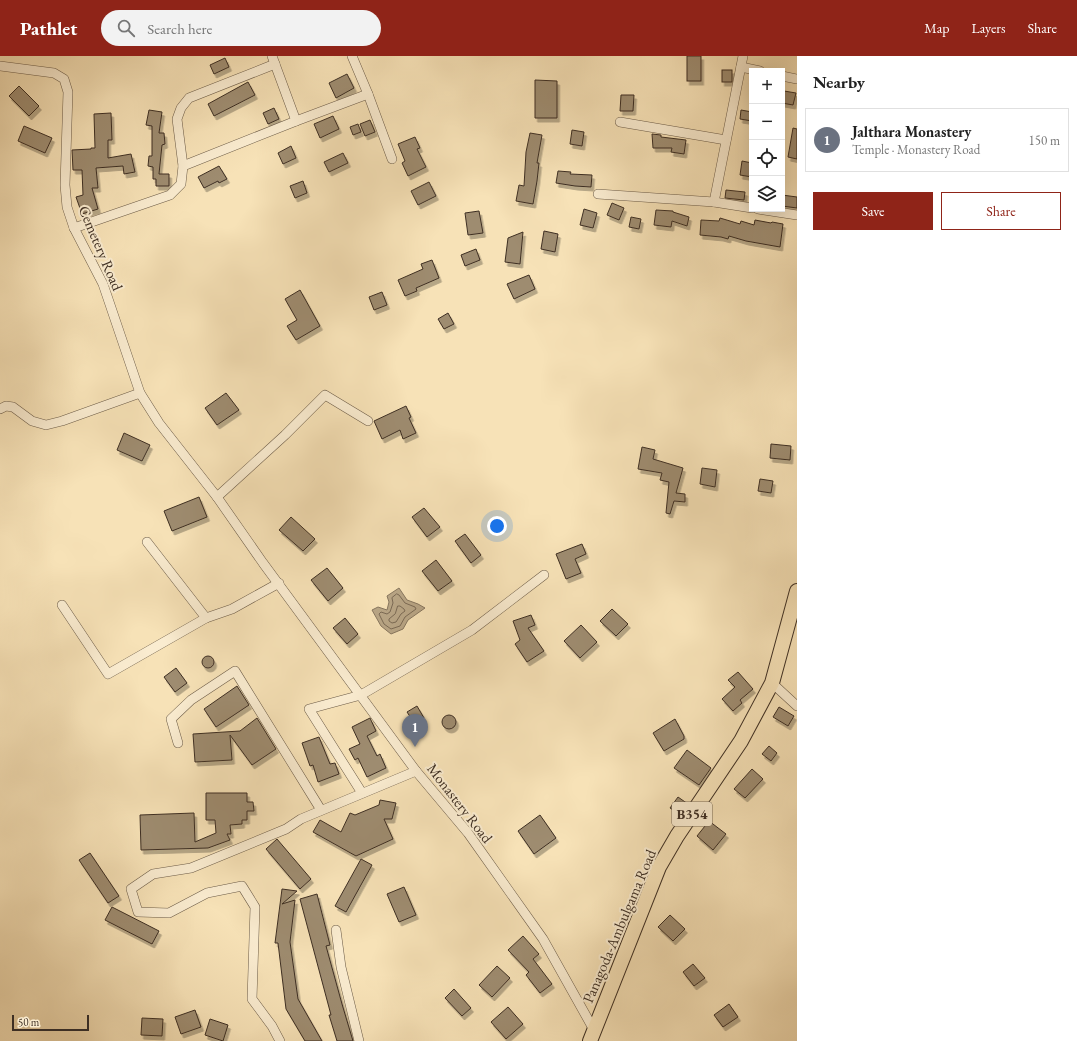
<!DOCTYPE html>
<meta charset="utf-8">
<style>
body{margin:0;font-family:"EB Garamond",serif;background:#f2f2f2;color:#222}
.controls{position:absolute;right:12px;top:12px;display:grid;overflow:hidden;border-radius:0px;box-shadow:0 4px 16px #0002}
.controls button{width:36px;height:36px;display:grid;place-items:center;padding:0;border:0;border-bottom:1px solid #e0e0e0;background:#fff;color:#222;font:20px sans-serif}
.scale{position:absolute;left:12px;bottom:10px;width:77px;box-sizing:border-box;padding-left:4px;border:2px solid #3e2f23;border-top:0;font-size:11px;line-height:14px;white-space:nowrap;color:#3e2f23;-webkit-text-stroke:3px #faecd0;paint-order:stroke}
.you{position:absolute;left:497px;top:470px;width:14px;height:14px;margin:-10px;border:3px solid #fff;border-radius:50%;background:#1a73e8;box-shadow:0 0 0 6px #1a73e833}
.badge{display:grid;place-items:center;width:26px;height:26px;border-radius:50%;background:#8f2418;color:#fff;font-size:13px;font-weight:700}
.pin{position:absolute;translate:-50% -33px;filter:drop-shadow(0 1px 2px #0008)}
.pin::after{content:'';position:absolute;top:21px;width:14px;height:12px;background:inherit;clip-path:polygon(0 0,100% 0,50% 100%)}
.list{margin:0;padding:0;list-style:none}
h2{display:flex;justify-content:space-between;align-items:center;height:52px;margin:0;padding:0 16px;font-size:17px}
h2 small{font-size:13px;font-weight:400;color:#767676}
.list li{display:grid;grid-template-columns:26px 1fr auto;gap:12px;align-items:center;box-sizing:border-box;height:64px;margin:0 8px 8px;padding:0 8px;border:1px solid #e0e0e0;border-radius:0px}
.list b{display:block;font-size:15px;white-space:nowrap}
.list p{margin:0;font-size:13px;white-space:nowrap;color:#767676}
.list em{font-size:13px;font-style:normal;color:#767676}
.actions{display:flex;gap:8px;padding:12px 16px}
.actions a{flex:1;padding:9px 0;border:1px solid #8f2418;border-radius:0px;text-align:center;font-size:14px;color:#8f2418}
.actions .main{background:#8f2418;color:#fff}
.icon{flex:none;width:22px;height:22px;fill:none;stroke:currentColor;stroke-width:2;stroke-linecap:round;stroke-linejoin:round}
.map{position:relative;flex:none;width:797px;height:985px;overflow:hidden}
header{display:flex;align-items:center;gap:24px;box-sizing:border-box;height:56px;padding:0 20px;background:#8f2418;color:#fff}
header strong{font-size:19px}
nav{display:flex;gap:22px;margin-inline-start:auto;font-size:14px}
.search{width:280px;height:36px;background:#f2f2f2;display:flex;align-items:center;gap:10px;box-sizing:border-box;padding:0 14px;border-radius:22px;color:#767676;font-size:15px}
main{display:flex}
aside{flex:1;background:#fff}
.map>svg:first-child{display:block}
.water{fill:#b8a585;stroke:#87765e}
.lines{fill:none;stroke-linecap:round;stroke-linejoin:round}
.shore{stroke:#7b6a54;stroke-width:1}
.building{fill:#9e8c70;stroke:#3e2f23;filter:url(#shadow)}
.minor-casing{stroke:#6c5c48;stroke-width:10}
.primary-casing{stroke:#3e2f23;stroke-width:16}
.minor{stroke:#faecd0;stroke-width:9}
.primary{stroke:#f7e2b7;stroke-width:14}
.labels{text-anchor:middle;dominant-baseline:central;stroke-width:4;stroke-linejoin:round;paint-order:stroke}
.shield{fill:#faecd0;stroke:#766857;stroke-width:1}
.shield-label{font-size:14px;font-weight:bold;fill:#3e2f23}
.street-label{font-size:15px;fill:#3e2f23;stroke:#faecd0}
</style>
<header>
<strong>Pathlet</strong>
<div class="search"><svg class="icon" aria-label="search" viewBox="0 0 24 24"><circle cx="10" cy="10" r="6"/><path d="M15 15l6 6"/></svg>Search here</div>
<nav><a>Map</a><a>Layers</a><a>Share</a></nav>
</header>
<main>
<div class="map">
<svg width="797" height="985" viewBox="0 0 797 985">
<defs>
<filter id="shadow"><feDropShadow dx="2.5" dy="4" stdDeviation="0" flood-color="#0004"/></filter>
</defs>
<rect width="100%" height="100%" fill="#f7e2b7"/>
<filter id="stains"><feTurbulence type="fractalNoise" baseFrequency=".005" numOctaves="4"/><feColorMatrix values="0 0 0 0 .2 0 0 0 0 .09 0 0 0 0 .02 0 0 0 .5 -.17"/></filter>
<radialGradient id="worn" r=".72"><stop offset=".6" stop-color="#630" stop-opacity="0"/><stop offset="1" stop-color="#630" stop-opacity=".3"/></radialGradient>
<polygon class="water" points="399,532 407,544 418,548 425,552 408,564 403,573 391,578 381,570 372,554 378,551 387,554 389,546 387,540"/>
<g class="lines">
<g class="shore">
<polygon points="397,538 399,539 405,547 415,551 416,553 405,561 400,570 391,573 384,568 379,558 381,556 387,558 390,556 393,547 392,542"/>
<polygon points="398,550 400,550 404,553 405,555 401,558 396,566 392,567 389,565 389,563 395,558"/>
</g>
</g>
<g class="building">
<rect x="687" y="0" width="14" height="25"/>
<polygon points="225,2 229,11 214,18 210,9"/>
<rect x="722" y="14" width="10" height="12"/>
<polygon points="347,18 354,32 336,42 329,27"/>
<polygon points="535,24 557,25 557,62 535,62"/>
<polygon points="248,26 255,39 214,60 208,48"/>
<polygon points="19,30 39,50 29,60 9,40"/>
<polygon points="784,35 796,37 793,49 782,47"/>
<polygon points="621,39 634,39 633,55 620,55"/>
<polygon points="274,52 279,63 268,68 263,57"/>
<polygon points="149,54 162,56 159,77 164,77 165,88 162,89 159,118 169,118 169,130 156,130 156,123 153,123 153,111 148,110 149,100 152,100 152,70 146,69"/>
<polygon points="741,54 752,56 752,65 740,63"/>
<polygon points="111,57 112,84 108,84 108,102 131,98 135,116 124,118 123,110 96,112 98,132 92,132 98,153 82,158 76,141 83,139 82,114 73,114 72,94 91,93 91,92 95,92 94,58"/>
<polygon points="333,60 339,73 320,82 314,68"/>
<polygon points="370,64 375,76 365,80 360,68"/>
<polygon points="358,68 361,76 353,79 350,71"/>
<polygon points="24,70 52,82 45,97 18,85"/>
<polygon points="793,72 797,73 797,103 788,101"/>
<polygon points="572,74 584,76 582,90 570,88"/>
<polygon points="530,77 542,79 537,107 539,107 537,125 533,148 516,145 519,129 524,130 526,96"/>
<polygon points="652,78 661,79 661,81 686,84 684,98 671,96 672,92 653,92"/>
<polygon points="415,81 420,92 417,93 426,111 408,120 402,107 405,105 398,88"/>
<polygon points="291,90 296,102 283,108 278,97"/>
<polygon points="343,97 348,107 329,116 324,106"/>
<polygon points="742,105 752,107 752,121 740,119"/>
<polygon points="219,110 227,123 219,127 218,125 204,132 198,121"/>
<polygon points="558,115 571,116 570,118 592,119 591,131 575,130 556,127"/>
<polygon points="303,125 307,137 295,142 290,130"/>
<polygon points="429,126 436,140 418,149 411,135"/>
<polygon points="726,134 745,136 744,144 725,142"/>
<polygon points="782,139 797,141 797,152 782,150"/>
<polygon points="612,147 624,152 619,164 607,159"/>
<polygon points="584,153 597,157 593,172 580,169"/>
<polygon points="656,154 673,155 673,156 689,161 687,170 672,165 671,171 654,169"/>
<polygon points="479,155 483,177 468,179 465,157"/>
<polygon points="631,161 641,163 639,173 629,171"/>
<polygon points="720,162 740,168 741,165 754,169 755,164 771,167 772,166 783,168 780,191 746,185 729,180 728,183 721,181 700,179 701,164 719,165"/>
<polygon points="544,175 558,178 555,196 541,193"/>
<polygon points="523,176 520,208 505,206 508,182"/>
<polygon points="476,193 480,204 465,210 461,199"/>
<polygon points="432,204 439,222 416,232 417,235 405,240 398,224 423,213 421,208"/>
<polygon points="529,219 535,233 514,243 507,228"/>
<polygon points="300,234 320,270 296,284 287,270 297,264 285,243"/>
<polygon points="382,236 387,249 374,254 369,241"/>
<polygon points="448,257 454,268 444,273 438,263"/>
<polygon points="226,337 239,354 217,369 205,352"/>
<polygon points="406,350 411,361 409,362 416,377 403,383 400,374 382,383 374,365"/>
<polygon points="124,377 150,389 142,405 117,394"/>
<polygon points="771,388 791,390 790,404 770,402"/>
<polygon points="642,391 655,394 653,403 683,412 676,437 685,438 685,446 674,445 670,458 666,457 669,426 660,424 662,417 638,413"/>
<polygon points="702,412 717,414 715,431 700,428"/>
<polygon points="760,423 773,425 771,437 758,435"/>
<polygon points="199,441 207,461 172,475 164,455"/>
<polygon points="424,452 440,471 427,481 412,461"/>
<polygon points="291,461 315,483 303,495 279,474"/>
<polygon points="465,478 481,499 471,507 455,485"/>
<polygon points="582,488 586,498 575,503 581,517 566,523 556,498"/>
<polygon points="436,504 452,525 438,535 422,515"/>
<polygon points="327,512 343,532 328,545 311,524"/>
<polygon points="612,553 628,568 616,580 600,565"/>
<polygon points="531,559 535,569 528,572 544,595 527,606 515,588 520,584 513,565"/>
<polygon points="345,562 358,578 347,588 333,572"/>
<polygon points="581,569 597,586 580,602 564,585"/>
<circle cx="208" cy="606" r="6"/>
<polygon points="176,612 187,627 175,636 164,621"/>
<polygon points="738,616 753,633 740,644 742,647 733,655 722,643 735,631 728,624"/>
<polygon points="237,630 249,649 216,671 204,653"/>
<polygon points="417,650 424,662 415,668 407,656"/>
<polygon points="779,651 794,660 788,670 773,661"/>
<circle cx="449" cy="666" r="7"/>
<polygon points="257,662 276,693 252,709 230,679 232,704 195,706 193,678 240,675"/>
<polygon points="370,662 376,675 367,680 377,700 380,698 386,712 367,721 358,702 355,704 349,693 360,688 352,671"/>
<polygon points="675,663 684,680 684,683 664,695 653,677"/>
<polygon points="319,681 330,708 335,707 339,718 318,726 313,709 310,710 302,687"/>
<polygon points="769,690 777,697 771,705 762,698"/>
<polygon points="687,694 711,712 699,729 674,712"/>
<polygon points="752,713 763,723 745,742 734,733"/>
<polygon points="206,737 247,737 247,746 253,746 254,755 247,755 247,764 242,764 242,768 230,769 231,778 227,778 230,784 208,792 141,794 140,759 194,757 195,786 216,777 215,764 206,764"/>
<polygon points="678,741 688,748 681,759 670,752"/>
<polygon points="380,744 396,747 392,763 384,763 393,783 356,800 313,776 320,764 341,776 350,757 355,759 379,749"/>
<polygon points="540,759 556,782 534,798 518,775"/>
<polygon points="709,765 726,778 713,794 697,780"/>
<polygon points="277,783 311,823 300,833 266,793"/>
<polygon points="90,797 119,840 108,847 79,804"/>
<polygon points="361,803 372,809 346,856 335,850"/>
<polygon points="404,831 416,859 399,866 387,838"/>
<polygon points="282,833 297,835 282,848 295,844 290,886 298,943 322,985 305,985 286,953 278,887 275,887"/>
<polygon points="317,838 330,889 326,890 342,948 353,985 337,985 329,959 331,959 300,843"/>
<polygon points="112,851 159,875 152,888 105,864"/>
<polygon points="670,859 685,873 673,885 658,871"/>
<polygon points="523,880 539,898 533,903 552,928 540,937 526,919 529,916 508,894"/>
<polygon points="693,908 705,922 694,930 683,916"/>
<polygon points="497,910 510,922 492,941 479,929"/>
<polygon points="454,933 471,952 462,960 445,942"/>
<polygon points="729,948 738,961 723,971 714,959"/>
<polygon points="508,951 523,968 506,983 491,966"/>
<polygon points="195,954 201,971 181,978 175,961"/>
<polygon points="142,962 163,963 162,980 141,979"/>
<polygon points="210,963 228,969 223,985 205,979"/>
</g>
<g class="lines">
<g class="minor-casing">
<g id="minor">
<polyline points="0,10 54,17 64,23 68,36 65,129 67,151 74,172 103,228 140,337 159,367 217,441 263,507 416,715 468,777 543,883 594,974"/>
<polyline points="741,11 760,15"/>
<polyline points="782,20 797,23"/>
<polyline points="368,38 392,103"/>
<polyline points="296,65 368,38 352,0"/>
<polyline points="620,66 726,84"/>
<polyline points="183,110 177,63 181,52 189,42 275,8"/>
<polyline points="598,138 714,146 752,152"/>
<polyline points="714,146 743,0"/>
<polyline points="758,153 797,159"/>
<polyline points="74,172 170,139 181,128 183,110 296,65 272,0"/>
<polyline points="0,353 6,350 13,351 32,365 46,369 62,365 140,337"/>
<polyline points="217,441 285,379 325,339 368,365"/>
<polyline points="147,486 206,562 232,553 279,527"/>
<polyline points="62,549 108,618 206,562"/>
<polyline points="772,627 797,650"/>
<polyline points="178,687 171,663 191,644 235,615 321,754"/>
<polyline points="362,737 309,653 361,639 472,574 544,519"/>
<polyline points="336,874 341,911 359,985"/>
<polyline points="280,985 272,970 252,943 255,851 242,830 207,837 169,857 138,856 131,833 153,818 191,812 286,773 301,763 416,715"/>
</g>
</g>
<g class="primary-casing">
<polyline id="primary" points="590,985 659,811 677,780 741,685 772,627 797,535"/>
</g>
<use href="#minor" class="minor"/>
<use href="#primary" class="primary"/>
</g>
<g class="labels">
<rect class="shield" x="672" y="746" width="40" height="24" rx="3"/>
<g class="shield-label">
<text x="692" y="758">B354</text>
</g>
<g class="street-label">
<text transform="translate(101 192) rotate(67)">Cemetery Road</text>
<text transform="translate(460 747) rotate(52)">Monastery Road</text>
<text transform="translate(619 870) rotate(-67)">Panagoda-Ambulgama Road</text>
</g>
</g>
<rect width="100%" height="100%" filter="url(#stains)"/>
<rect width="100%" height="100%" fill="url(#worn)"/>
</svg>
<div class="controls">
<button>+</button>
<button>−</button>
<button><svg class="icon" aria-label="locate" viewBox="0 0 24 24"><circle cx="12" cy="12" r="6"/><path d="M12 2v4M12 18v4M2 12h4M18 12h4"/></svg></button>
<button><svg class="icon" aria-label="layers" viewBox="0 0 24 24"><path d="M12 4l9 5-9 5-9-5zM3 14l9 5 9-5"/></svg></button>
</div>
<div class="scale">50 m</div>
<div class="you"></div>
<div class="pin badge" style="left:415px;top:691px;background:#6b7280">1</div>
</div>
<aside>
<h2>Nearby<small></small></h2>
<ul class="list">
<li><span class="badge" style="background:#6b7280">1</span><div><b>Jalthara Monastery</b><p>Temple · Monastery Road</p></div><em>150 m</em></li>
</ul>
<div class="actions"><a class="main">Save</a><a>Share</a></div>
</aside>
</main>
